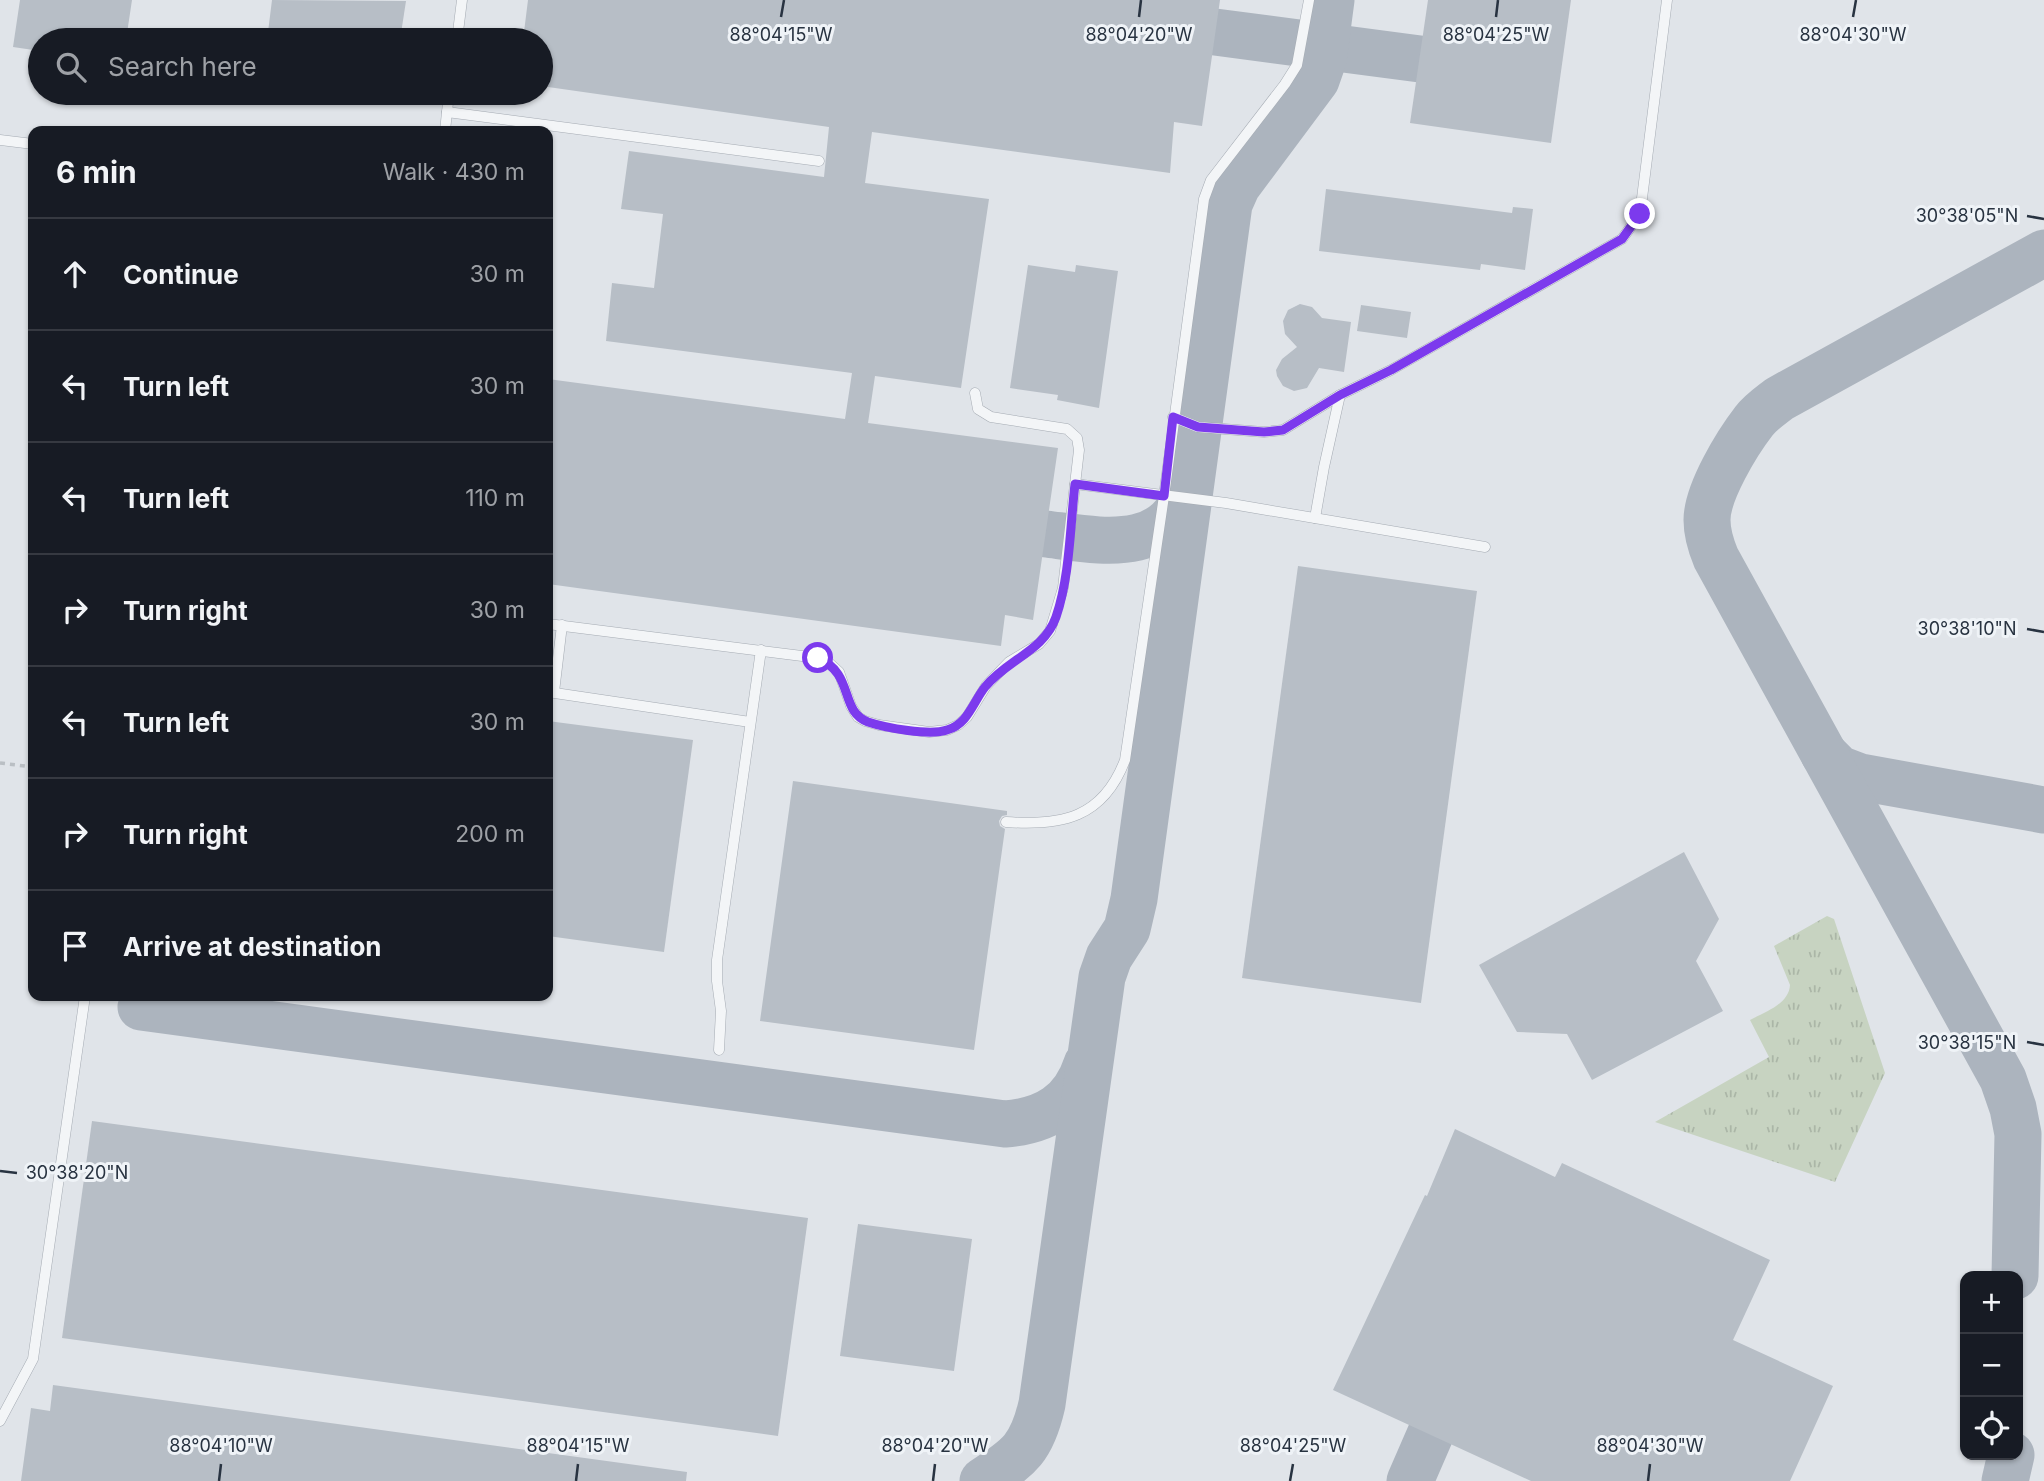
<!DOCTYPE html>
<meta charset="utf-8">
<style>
body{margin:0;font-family:Inter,sans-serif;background:#20242c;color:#f1f3f6}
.controls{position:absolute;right:21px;bottom:21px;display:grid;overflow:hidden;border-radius:14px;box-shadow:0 2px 5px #0004}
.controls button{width:63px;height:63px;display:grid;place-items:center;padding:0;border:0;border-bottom:2px solid #363941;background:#171b24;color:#f1f3f6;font:35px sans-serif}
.stop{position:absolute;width:21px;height:21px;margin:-16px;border:5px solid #7c3aed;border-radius:50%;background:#fff}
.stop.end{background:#7c3aed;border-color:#fff;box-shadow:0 2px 7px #0008}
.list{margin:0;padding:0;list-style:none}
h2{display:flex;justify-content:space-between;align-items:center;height:91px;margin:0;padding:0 28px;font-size:30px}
h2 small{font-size:23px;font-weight:400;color:#9ea1a6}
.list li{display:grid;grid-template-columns:46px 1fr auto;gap:21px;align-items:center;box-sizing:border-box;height:112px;padding:0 28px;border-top:2px solid #363941}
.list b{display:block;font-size:26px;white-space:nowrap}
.list em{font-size:23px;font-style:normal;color:#9ea1a6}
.icon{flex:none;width:38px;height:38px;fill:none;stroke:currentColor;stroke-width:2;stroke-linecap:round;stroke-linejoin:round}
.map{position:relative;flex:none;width:2044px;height:1481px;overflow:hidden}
.search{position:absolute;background:#171b24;box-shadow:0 2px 5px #0004;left:28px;top:28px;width:525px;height:77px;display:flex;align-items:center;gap:18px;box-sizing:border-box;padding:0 24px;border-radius:38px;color:#9ea1a6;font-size:26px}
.panel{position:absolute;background:#171b24;box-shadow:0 2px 5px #0004;left:28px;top:126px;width:525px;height:875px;border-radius:14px}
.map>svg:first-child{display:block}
.grass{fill:url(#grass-tufts)}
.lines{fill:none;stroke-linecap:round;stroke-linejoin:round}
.taxiway{stroke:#acb4be;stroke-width:47}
.building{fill:#b7bec6}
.service-casing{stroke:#a5abb3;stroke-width:11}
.path{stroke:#babfc4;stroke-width:3.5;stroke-dasharray:5 5;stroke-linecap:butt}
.service{stroke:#f3f5f7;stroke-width:10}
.route{stroke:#7c3aed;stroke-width:9}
.ticks{fill:none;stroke:#283341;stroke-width:2.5}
.ticks-label{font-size:18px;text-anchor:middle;fill:#283341;stroke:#eff3f7;stroke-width:6;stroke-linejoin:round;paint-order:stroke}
</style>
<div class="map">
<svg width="2044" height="1481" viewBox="0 0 2044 1481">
<defs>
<pattern id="grass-tufts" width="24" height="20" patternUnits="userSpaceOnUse" patternTransform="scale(1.75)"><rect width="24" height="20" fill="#c7d3c1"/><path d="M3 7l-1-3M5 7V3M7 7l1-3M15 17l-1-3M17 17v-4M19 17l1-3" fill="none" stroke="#abb6a7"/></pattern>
</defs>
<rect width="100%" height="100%" fill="#e0e4e9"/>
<path class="grass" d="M1827,916L1834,919L1885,1073L1835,1182L1655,1122L1769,1057L1750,1020C1765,1012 1789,1004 1790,985L1774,946Z"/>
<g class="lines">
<g class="taxiway">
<polyline points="1215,32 1420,59"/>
<path d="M1046,534C1102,541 1169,556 1190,484"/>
<polyline points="1824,754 1839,769 1860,777 2044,810"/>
<path d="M141,1007L1005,1124C1046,1121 1074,1104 1087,1064"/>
<path d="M2015,1276L2018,1134L2013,1108L2003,1079L1716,558C1711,546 1707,533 1707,520C1707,492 1737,443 1754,421C1761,412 1770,406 1779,399L2044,253"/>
<path d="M983,1481C1020,1457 1032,1448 1042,1404L1102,977L1109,957L1127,929L1134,899L1229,204L1237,186L1316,80L1323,60L1331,0"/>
<polyline points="1410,1481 1430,1435"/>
<polyline points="2005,1481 2011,1455"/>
</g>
</g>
<g class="building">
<polygon points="20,0 132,0 126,40 40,40 40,51 13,47"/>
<polygon points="272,0 406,1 400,40 267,40"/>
<polygon points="528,0 1220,0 1202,126 1174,122 1170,173 872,132 865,183 989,199 961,388 875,376 868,423 1058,448 1033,620 1005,615 1001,646 548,584 548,379 845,419 852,373 606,341 612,283 654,288 663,214 621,209 629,151 824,177 829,127 541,86 541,40 523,40"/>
<polygon points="1428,0 1571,0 1551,143 1410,123"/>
<polygon points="1326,189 1512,213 1513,207 1533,209 1525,270 1481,264 1480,270 1319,251"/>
<polygon points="1028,265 1075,272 1076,265 1118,271 1099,408 1057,400 1058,395 1010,388"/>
<polygon points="1300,304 1312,307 1322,318 1351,322 1344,372 1319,368 1307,388 1294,391 1283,386 1277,376 1276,370 1282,359 1297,347 1285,334 1283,321 1288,310"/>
<polygon points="1361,305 1411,312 1407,338 1357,331"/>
<polygon points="1298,566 1477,591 1421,1003 1242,978"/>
<polygon points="548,721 693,740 664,952 548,936"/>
<polygon points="793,781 1007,811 1007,815 1002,816 999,821 1000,826 1005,829 974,1050 760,1021"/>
<polygon points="1684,852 1719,919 1696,961 1723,1011 1592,1080 1567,1034 1517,1032 1479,965"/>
<polygon points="92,1121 808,1218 778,1436 62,1338"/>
<polygon points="1455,1129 1555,1177 1562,1163 1770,1260 1733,1340 1833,1386 1790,1481 1531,1481 1333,1390 1425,1195 1427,1196"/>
<polygon points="858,1224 972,1239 954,1371 840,1356"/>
<polygon points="53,1385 687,1472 686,1481 21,1481 31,1408 50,1411"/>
</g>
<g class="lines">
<g class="service-casing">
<g id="service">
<polyline points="457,40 462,0"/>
<polyline points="447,112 819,161"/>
<polyline points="445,131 449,93"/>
<polyline points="0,140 33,144"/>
<polyline points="1173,417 1198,427 1264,432 1283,430 1340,395 1391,370 1622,239 1640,214 1667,0"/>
<polyline points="1075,484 1226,503 1485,547"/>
<polyline points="1315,518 1324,467 1340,395"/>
<polyline points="548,624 818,658 828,662 839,672 851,706 858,717 865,721 879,725 929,732 947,730 958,725 967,717 986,686 1009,662 1039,644 1050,631 1063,588 1079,450 1077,438 1067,429 991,417 978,409 975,393"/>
<polyline points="548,692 750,722"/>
<polyline points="554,692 562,625"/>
<path d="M1006,822C1062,826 1103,818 1125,760L1164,496L1204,199L1211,180L1285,84L1297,65L1309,0"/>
<polyline points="719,1050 721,1011 717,981 717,960 761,650"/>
<polyline points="0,1421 33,1359 85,996"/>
</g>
</g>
<polyline class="path" points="0,763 33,767"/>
<use href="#service" class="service"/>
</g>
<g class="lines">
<path class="route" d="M818,658C855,674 839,711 868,722C886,728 930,736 947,730C968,724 973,702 985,687C1008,659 1044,651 1056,617C1070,576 1070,527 1075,484L1164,496L1173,417L1198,427L1264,432L1283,430L1340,395L1391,370L1622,239L1640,214"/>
</g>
<path class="ticks" d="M781,17L784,0M1139,17L1141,0M1496,17L1498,0M1853,17L1856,0M2027,216L2044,219M2027,629L2044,632M2027,1042L2044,1045M0,1171L17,1173M219,1481L221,1464M576,1481L578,1464M933,1481L935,1464M1290,1481L1293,1464M1648,1481L1650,1464"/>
<g class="ticks-label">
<text x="781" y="41">88°04'15"W</text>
<text x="1139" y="41">88°04'20"W</text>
<text x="1496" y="41">88°04'25"W</text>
<text x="1853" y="41">88°04'30"W</text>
<text x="1967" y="222">30°38'05"N</text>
<text x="1967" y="635">30°38'10"N</text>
<text x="1967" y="1049">30°38'15"N</text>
<text x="77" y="1179">30°38'20"N</text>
<text x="221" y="1452">88°04'10"W</text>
<text x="578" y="1452">88°04'15"W</text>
<text x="935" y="1452">88°04'20"W</text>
<text x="1293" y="1452">88°04'25"W</text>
<text x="1650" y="1452">88°04'30"W</text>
</g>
</svg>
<div class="controls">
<button>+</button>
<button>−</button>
<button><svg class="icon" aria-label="locate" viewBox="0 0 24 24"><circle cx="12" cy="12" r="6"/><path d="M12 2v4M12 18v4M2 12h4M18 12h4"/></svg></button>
</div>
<div class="stop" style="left:818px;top:658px"></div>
<div class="stop end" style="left:1640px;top:214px"></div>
<div class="search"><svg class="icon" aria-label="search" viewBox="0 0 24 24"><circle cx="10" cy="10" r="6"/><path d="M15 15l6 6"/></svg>Search here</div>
<section class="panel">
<h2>6 min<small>Walk · 430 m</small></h2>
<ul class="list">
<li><svg class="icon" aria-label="ahead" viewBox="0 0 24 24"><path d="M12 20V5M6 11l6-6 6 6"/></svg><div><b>Continue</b></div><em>30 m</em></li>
<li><svg class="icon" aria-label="left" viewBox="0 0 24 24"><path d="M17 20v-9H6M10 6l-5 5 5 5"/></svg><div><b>Turn left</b></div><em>30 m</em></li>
<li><svg class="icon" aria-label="left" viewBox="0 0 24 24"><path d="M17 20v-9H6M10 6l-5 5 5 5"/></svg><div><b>Turn left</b></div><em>110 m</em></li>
<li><svg class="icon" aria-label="right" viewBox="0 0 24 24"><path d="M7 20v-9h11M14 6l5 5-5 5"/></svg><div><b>Turn right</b></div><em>30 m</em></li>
<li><svg class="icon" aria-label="left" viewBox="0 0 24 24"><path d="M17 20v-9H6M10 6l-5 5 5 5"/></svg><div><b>Turn left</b></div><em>30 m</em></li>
<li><svg class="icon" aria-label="right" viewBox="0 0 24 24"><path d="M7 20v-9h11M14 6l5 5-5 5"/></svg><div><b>Turn right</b></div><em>200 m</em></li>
<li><svg class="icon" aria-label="arrive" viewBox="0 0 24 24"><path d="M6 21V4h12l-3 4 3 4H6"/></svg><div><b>Arrive at destination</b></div></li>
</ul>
</section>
</div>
